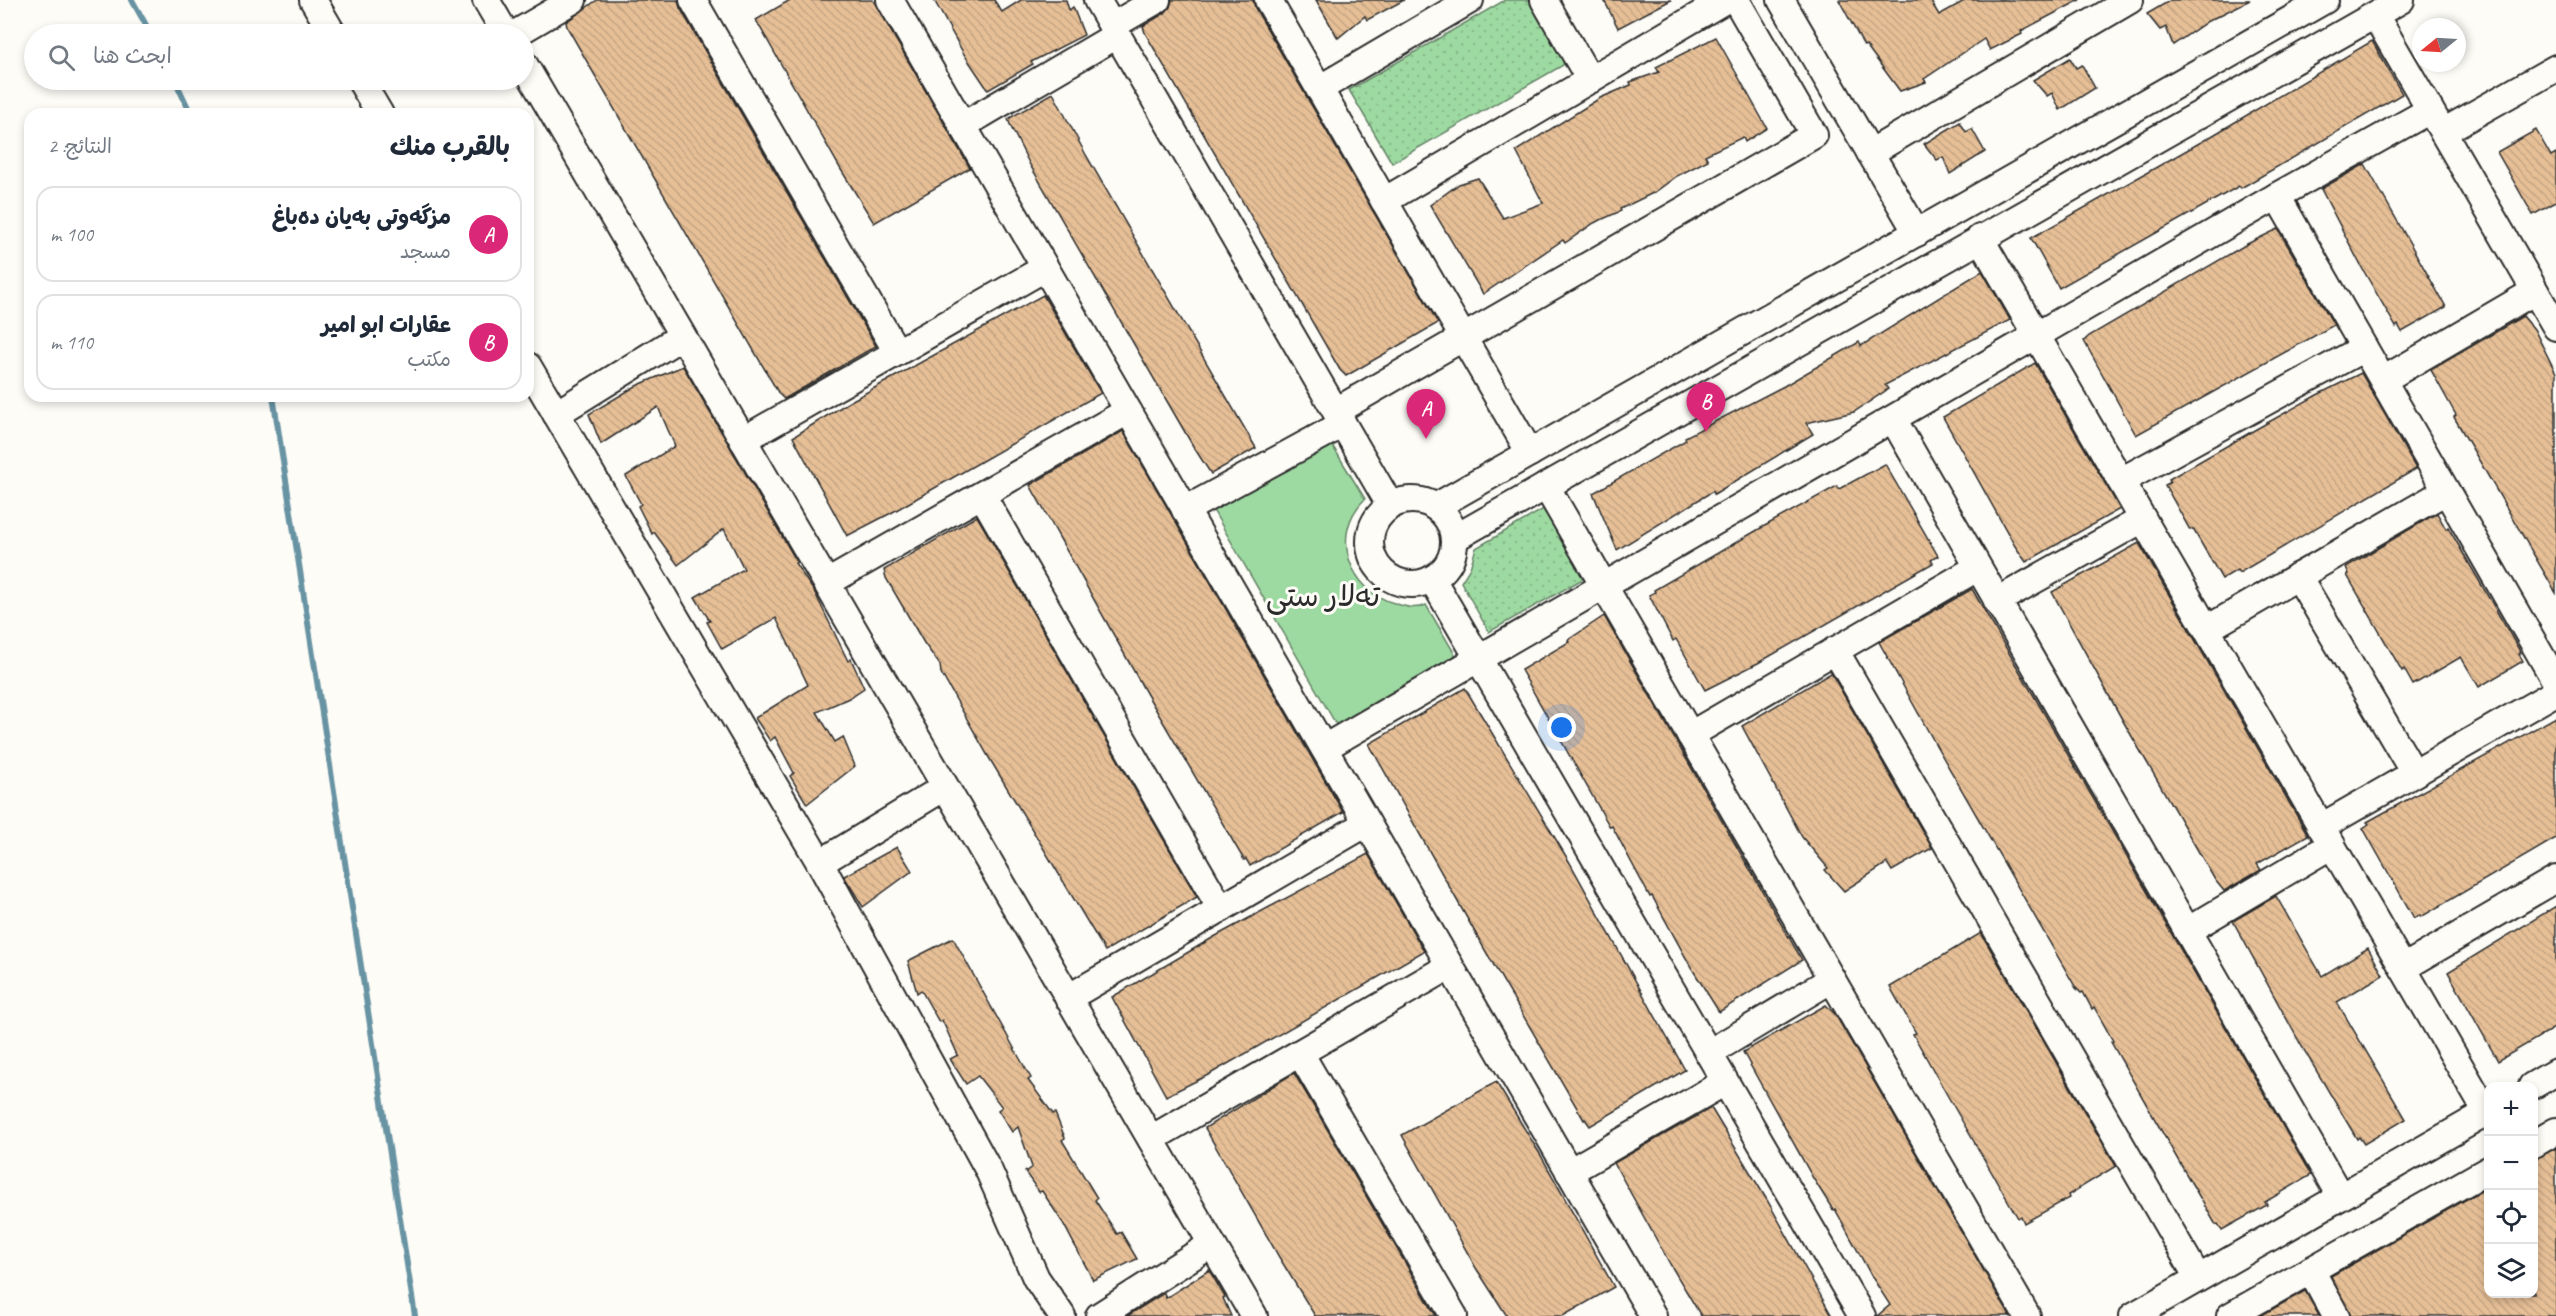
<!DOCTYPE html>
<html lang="ar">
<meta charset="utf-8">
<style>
body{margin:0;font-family:Caveat,"Playpen Sans Arabic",sans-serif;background:#f2f2f3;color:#1f2937;direction:rtl}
.controls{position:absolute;right:18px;bottom:18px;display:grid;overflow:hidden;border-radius:12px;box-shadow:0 3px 9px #0003}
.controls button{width:54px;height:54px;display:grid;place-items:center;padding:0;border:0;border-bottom:2px solid #e0e1e3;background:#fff;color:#1f2937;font:30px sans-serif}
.compass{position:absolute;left:2412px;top:18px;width:54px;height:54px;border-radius:50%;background:#fff;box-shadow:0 3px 9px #0003;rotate:252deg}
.you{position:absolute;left:1562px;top:728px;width:21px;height:21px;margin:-15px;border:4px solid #fff;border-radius:50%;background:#1a73e8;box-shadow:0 0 0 9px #1a73e833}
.badge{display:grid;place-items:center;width:39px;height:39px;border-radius:50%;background:#db2777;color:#fff;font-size:20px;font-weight:700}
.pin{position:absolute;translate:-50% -50px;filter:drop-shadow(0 2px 3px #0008)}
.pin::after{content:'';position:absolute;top:32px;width:21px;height:18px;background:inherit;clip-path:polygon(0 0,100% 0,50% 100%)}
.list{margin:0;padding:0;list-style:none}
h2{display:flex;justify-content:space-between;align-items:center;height:78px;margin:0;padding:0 24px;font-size:26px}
h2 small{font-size:20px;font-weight:400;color:#747a83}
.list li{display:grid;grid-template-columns:39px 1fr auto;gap:18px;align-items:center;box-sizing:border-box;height:96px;margin:0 12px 12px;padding:0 12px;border:2px solid #e0e1e3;border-radius:18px}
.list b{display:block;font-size:22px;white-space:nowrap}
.list p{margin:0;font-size:20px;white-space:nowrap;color:#747a83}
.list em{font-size:20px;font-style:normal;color:#747a83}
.icon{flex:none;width:33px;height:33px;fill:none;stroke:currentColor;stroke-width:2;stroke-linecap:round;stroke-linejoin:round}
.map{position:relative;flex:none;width:2556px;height:1316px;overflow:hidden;direction:ltr}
.search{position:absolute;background:#fff;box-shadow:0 3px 9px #0003;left:24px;top:24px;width:510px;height:66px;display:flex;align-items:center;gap:15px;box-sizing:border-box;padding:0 21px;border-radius:33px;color:#747a83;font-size:22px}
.panel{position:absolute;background:#fff;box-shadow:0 3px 9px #0003;left:24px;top:108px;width:510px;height:294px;border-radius:18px;direction:rtl}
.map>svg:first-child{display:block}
.grass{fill:#9ddaa1;stroke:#648266;stroke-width:1.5}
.park{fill:url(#park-dots);stroke:#648266;stroke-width:1.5}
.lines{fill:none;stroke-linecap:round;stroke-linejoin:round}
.stream{stroke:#6893a3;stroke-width:6}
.building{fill:url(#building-back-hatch);stroke:#2b2b2b;stroke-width:1.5}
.minor-casing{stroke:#2b2b2b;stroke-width:30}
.minor{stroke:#fdfcf7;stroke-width:26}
.labels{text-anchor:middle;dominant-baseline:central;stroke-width:6;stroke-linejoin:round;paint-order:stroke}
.neighbourhood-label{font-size:30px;fill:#2b2b2b;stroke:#fdfcf7}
</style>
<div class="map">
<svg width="2556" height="1316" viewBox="0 0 2556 1316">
<defs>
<pattern id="park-dots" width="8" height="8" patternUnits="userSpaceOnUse" patternTransform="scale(1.5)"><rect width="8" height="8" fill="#9ddaa1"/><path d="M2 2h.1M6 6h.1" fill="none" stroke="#87bb8b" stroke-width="1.8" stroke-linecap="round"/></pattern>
<pattern id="building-back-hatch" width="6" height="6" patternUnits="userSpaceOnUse" patternTransform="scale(1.5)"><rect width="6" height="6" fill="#e6bf97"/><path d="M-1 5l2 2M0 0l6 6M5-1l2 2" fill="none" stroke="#c5a482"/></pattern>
</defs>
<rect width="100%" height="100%" fill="#fdfcf7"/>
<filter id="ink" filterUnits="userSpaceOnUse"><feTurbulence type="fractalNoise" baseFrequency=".0167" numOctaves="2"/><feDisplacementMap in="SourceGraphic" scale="12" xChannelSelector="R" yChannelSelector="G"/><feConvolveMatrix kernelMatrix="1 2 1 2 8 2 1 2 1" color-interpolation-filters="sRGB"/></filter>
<g filter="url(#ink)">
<path class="grass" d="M1332,445L1365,499C1329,534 1349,590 1394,603C1406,607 1415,610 1426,605L1456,656L1337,726L1213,510Z"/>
<g class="park">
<polygon points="1505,0 1537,0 1572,60 1392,163 1349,90"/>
<polygon points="1547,507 1588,576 1489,632 1461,582 1470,568 1476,548"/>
</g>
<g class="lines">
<g class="stream">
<polyline points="132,0 151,34"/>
<polyline points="175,80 191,114"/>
<polyline points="273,396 415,1316"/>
</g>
</g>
<g class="building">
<polygon points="597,0 678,0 680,8 876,346 784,399 779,394 567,27 566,22"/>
<polygon points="790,0 873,0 970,168 874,223 840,168 756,20"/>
<polygon points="934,0 994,0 1002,12 1021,0 1066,0 1069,10 1073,7 1084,35 1031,62 1033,64 988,90 964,54"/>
<polygon points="1172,0 1253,0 1255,8 1438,323 1346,376 1340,370 1145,33 1143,26 1165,13 1170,7"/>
<polygon points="1316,0 1404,0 1367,20 1365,16 1338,38"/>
<polygon points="1604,0 1671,0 1618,28"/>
<polygon points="1839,0 1930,0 1939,15 1966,0 2080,0 2021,31 2022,34 1990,50 1984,39 1924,79 1926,82 1900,91 1866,45 1864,46"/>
<polygon points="2171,0 2250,0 2208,21 2173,45 2166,27 2160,30 2147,14"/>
<polygon points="1716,37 1767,128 1745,142 1743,137 1705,155 1708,160 1677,176 1655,192 1620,209 1621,211 1594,223 1565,243 1563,240 1483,294 1430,205 1459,184 1478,178 1503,218 1543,203 1516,151 1600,98 1631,85 1630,82 1659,72 1656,67"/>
<polygon points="2372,41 2402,94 2241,188 2239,186 2059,288 2031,238 2210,137"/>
<polygon points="2070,58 2076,68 2082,65 2095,88 2060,110 2052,93 2047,96 2033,80"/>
<polygon points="1053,93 1086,155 1256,448 1211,474 1193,446 1030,165 1011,127 1008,119"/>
<polygon points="1960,122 1966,132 1972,129 1985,152 1950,174 1943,157 1937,160 1924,144"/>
<polygon points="2536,130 2551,156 2556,153 2556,202 2533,215 2497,152"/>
<polygon points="2365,164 2446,307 2402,332 2398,325 2396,327 2362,268 2321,189"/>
<polygon points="2278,229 2334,325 2136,435 2084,341 2089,336 2247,244"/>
<polygon points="1982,271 2010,320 1885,385 1888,389 1854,412 1806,423 1813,434 1714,494 1713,491 1617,550 1593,493 1686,440 1685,437 1784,386 1859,342 1861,346"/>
<polygon points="1043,295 1101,393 891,513 847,536 793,437 849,402"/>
<polygon points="2523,316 2534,329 2556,373 2556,593 2454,417 2456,415 2431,370"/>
<polygon points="2035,363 2120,509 2026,562 2015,546 1943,417"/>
<polygon points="683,366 797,562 795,563 815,593 848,661 851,659 864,688 849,698 817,712 835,742 843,737 855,766 807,804 790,776 794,773 775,737 770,741 755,718 808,685 776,618 722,649 707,622 710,621 695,597 744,569 724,529 678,565 654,532 652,534 638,506 641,504 626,476 675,446 658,407 601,444 589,414 636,386"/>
<polygon points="2361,373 2416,469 2239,573 2237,570 2222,579 2193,529 2190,530 2165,485 2171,482 2169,479 2258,428 2317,395"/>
<polygon points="1123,431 1343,812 1250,866 1246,859 1244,860 1145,691 1030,485"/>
<polygon points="1885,464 1938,556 1931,560 1933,563 1758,663 1705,690 1676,639 1673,641 1649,595 1655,592 1654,590 1761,528 1837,486 1839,489"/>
<polygon points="2437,513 2446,529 2448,527 2521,653 2519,654 2523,661 2479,687 2461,657 2413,685 2404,669 2402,671 2347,575 2349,574 2346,567"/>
<polygon points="977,516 1197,897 1105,951 988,756 941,673 940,665 924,643 886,578 884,570"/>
<polygon points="2139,543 2308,835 2257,864 2261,870 2224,891 2215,880 2123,721 2052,592"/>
<polygon points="1972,589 2311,1175 2265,1202 2267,1205 2222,1230 2218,1224 2216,1225 2178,1160 2111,1042 2113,1041 2094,1007 2092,1009 2083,992 2081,993 2076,988 1937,747 1879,642"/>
<polygon points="1604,616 1802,960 1719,1012 1691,967 1652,896 1650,897 1612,826 1610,827 1521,670 1569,642 1568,640"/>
<polygon points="1831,673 1932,848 1892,871 1887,863 1844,891 1825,870 1828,868 1802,837 1742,726"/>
<polygon points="1465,688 1570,863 1685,1070 1590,1126 1585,1119 1584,1120 1485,950 1369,744"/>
<polygon points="2556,717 2556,838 2421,917 2420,915 2414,918 2363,828 2369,824 2367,822"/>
<polygon points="897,847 912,871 863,907 844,876"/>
<polygon points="1368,854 1424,951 1210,1074 1166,1096 1112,997 1214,937"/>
<polygon points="2276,896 2322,976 2368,948 2383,975 2337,1002 2406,1119 2364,1144 2359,1137 2357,1139 2301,1045 2233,921"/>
<polygon points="2556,906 2556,1027 2498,1061 2448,972"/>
<polygon points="1981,933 2116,1166 2068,1195 2069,1198 2024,1223 2021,1216 2018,1218 1946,1093 1913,1034 1916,1033 1890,987"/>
<polygon points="953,938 1019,1057 1031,1078 1028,1080 1053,1114 1055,1113 1065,1138 1062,1140 1097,1198 1095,1200 1117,1234 1121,1232 1137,1259 1093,1280 1063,1223 1042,1191 1039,1192 1025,1172 1032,1167 1018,1127 1012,1132 998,1110 1002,1107 978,1076 966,1084 950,1059 958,1055 942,1020 939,1022 921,990 917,993 908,961"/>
<polygon points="1826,1005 1835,1014 2010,1316 1877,1316 1890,1305 1872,1277 1835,1209 1833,1210 1813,1178 1743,1052"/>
<polygon points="1294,1073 1319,1115 1436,1316 1315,1316 1279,1257 1205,1128"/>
<polygon points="1496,1082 1540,1154 1614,1287 1563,1316 1507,1316 1476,1268 1402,1135"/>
<polygon points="1711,1108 1767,1200 1832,1316 1701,1316 1670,1264 1614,1163"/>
<polygon points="2556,1148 2556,1316 2351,1316 2331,1276 2488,1187 2488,1293 2534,1293 2534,1159"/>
<polygon points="1209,1270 1225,1297 1223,1298 1231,1316 1127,1316 1164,1293 1166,1298"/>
<polygon points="2305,1291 2319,1316 2260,1316"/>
</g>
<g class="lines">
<g class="minor-casing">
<g id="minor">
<polyline points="313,0 333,34"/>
<polyline points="486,0 506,34"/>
<polyline points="693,0 897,352"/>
<polyline points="890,0 1653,1316"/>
<polyline points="1097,0 1390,505"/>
<polyline points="1268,0 1530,453"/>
<polyline points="1544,0 1590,80"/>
<polyline points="1781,0 1917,233"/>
<polyline points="2375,15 2556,327"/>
<polyline points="1112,26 1157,0"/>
<polyline points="515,34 573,0"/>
<polyline points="524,64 1254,1316"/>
<polyline points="360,80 380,114"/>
<polyline points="1319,89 1470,0"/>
<polyline points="962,126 1117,35"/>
<polyline points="2443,132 2556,68"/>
<polyline points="1870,153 2130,0"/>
<polyline points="2277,196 2556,682"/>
<polyline points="1384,201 1725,0"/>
<polyline points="1980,238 2487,1113"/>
<polyline points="528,366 820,863 988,1169 1036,1278 1062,1316"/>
<polyline points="2383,380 2535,291"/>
<polyline points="1336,411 1814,135 1736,0"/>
<polyline points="556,414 682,336"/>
<polyline points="1893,419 2340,1196"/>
<polyline points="743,440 1045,268"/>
<polyline points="2121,481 2364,348"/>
<polyline points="1546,486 2027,1316"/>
<polyline points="982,495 1221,909"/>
<circle cx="1412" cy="542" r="42"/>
<polyline points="1435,507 2325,0"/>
<polyline points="1185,510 1343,424"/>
<polyline points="1455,538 2401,0"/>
<polyline points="2298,576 2414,773"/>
<polyline points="1432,579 1862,1316"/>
<polyline points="827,583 1128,411"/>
<polyline points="1997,601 2143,519"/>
<polyline points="2207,629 2446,491"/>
<polyline points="1835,650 2198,1278"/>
<polyline points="1690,735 1977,568"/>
<polyline points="1324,748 2277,196 2430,110"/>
<polyline points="2321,827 2556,692"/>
<polyline points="820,863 945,787"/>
<polyline points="2187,931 2332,845"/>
<polyline points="2403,968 2556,879"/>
<polyline points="1068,998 1367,823"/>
<polyline points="1300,1053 1454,1316"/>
<polyline points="1709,1053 1832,979"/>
<polyline points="2532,1086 2556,1072"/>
<polyline points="1151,1139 1450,966"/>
<polyline points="2534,1144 2556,1131"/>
<polyline points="1569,1172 1725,1082"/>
<polyline points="2311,1270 2336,1316"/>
<polyline points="1099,1316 1212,1244"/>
<polyline points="2133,1316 2488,1112"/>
<polyline points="2230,1316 2488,1170"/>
</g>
</g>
<use href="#minor" class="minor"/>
</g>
</g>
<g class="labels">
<g class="neighbourhood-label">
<text x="1323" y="596">ته‌لار ستی</text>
</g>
</g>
</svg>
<div class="controls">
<button>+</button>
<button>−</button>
<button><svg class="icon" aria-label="locate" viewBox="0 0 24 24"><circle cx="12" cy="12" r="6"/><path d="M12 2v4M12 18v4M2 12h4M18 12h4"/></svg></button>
<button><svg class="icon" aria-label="layers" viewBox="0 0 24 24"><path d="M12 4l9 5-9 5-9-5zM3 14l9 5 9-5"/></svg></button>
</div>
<svg class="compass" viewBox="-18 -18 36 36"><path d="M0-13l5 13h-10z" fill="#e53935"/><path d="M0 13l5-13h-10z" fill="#747a83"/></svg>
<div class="you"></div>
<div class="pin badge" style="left:1426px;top:439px">A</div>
<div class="pin badge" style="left:1706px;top:432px">B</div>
<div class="search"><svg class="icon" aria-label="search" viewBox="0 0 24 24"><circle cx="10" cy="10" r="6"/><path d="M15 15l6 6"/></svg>ابحث هنا</div>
<section class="panel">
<h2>بالقرب منك<small>النتائج: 2</small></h2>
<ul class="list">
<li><span class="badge">A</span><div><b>مزگەوتی بەیان دەباغ</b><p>مسجد</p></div><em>100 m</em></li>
<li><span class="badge">B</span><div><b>عقارات ابو امير</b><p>مكتب</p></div><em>110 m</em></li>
</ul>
</section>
</div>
